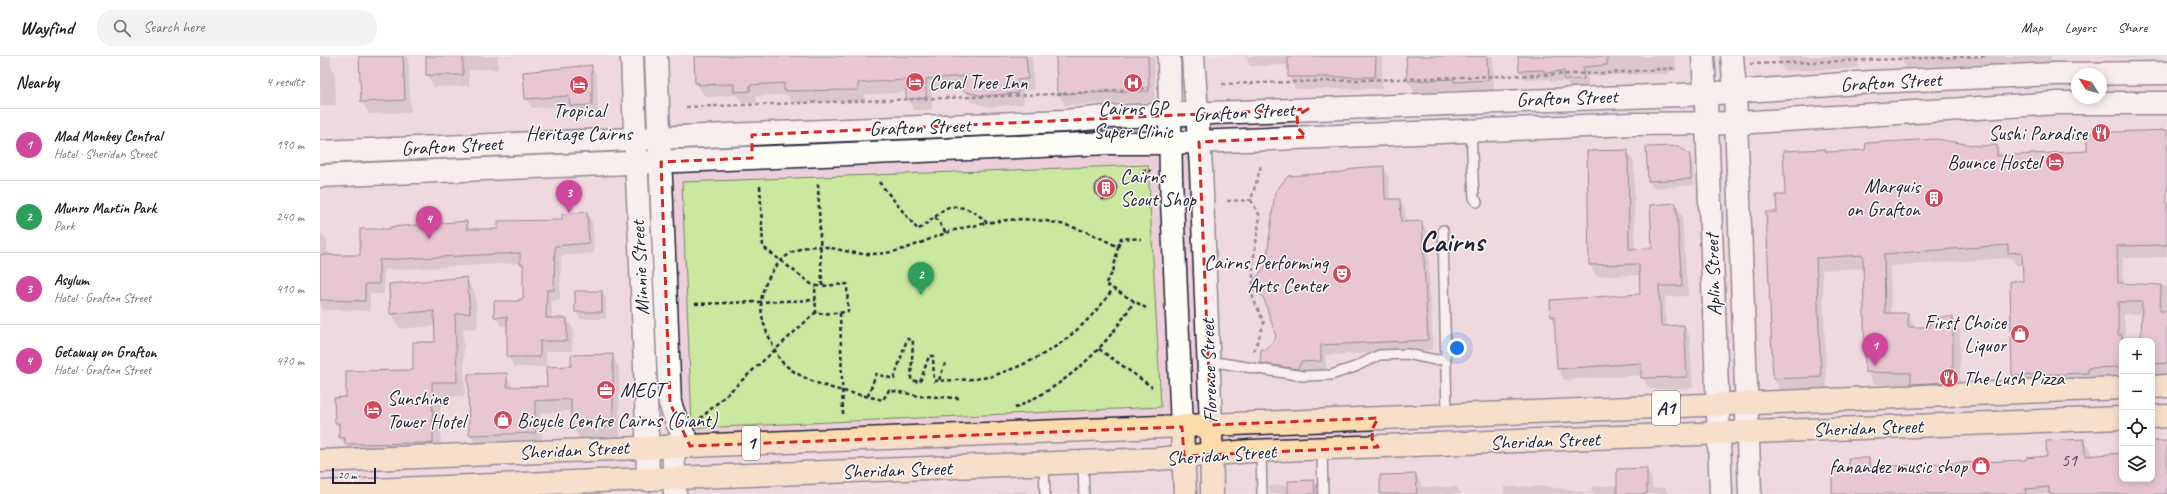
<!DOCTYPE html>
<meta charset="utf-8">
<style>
body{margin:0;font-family:Caveat,sans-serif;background:#f2f2f2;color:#222}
.controls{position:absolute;right:12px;bottom:12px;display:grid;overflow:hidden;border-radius:8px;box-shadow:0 2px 10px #0003}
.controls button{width:36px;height:36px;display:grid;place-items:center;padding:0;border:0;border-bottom:1px solid #e0e0e0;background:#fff;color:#222;font:20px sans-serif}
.compass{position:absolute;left:1751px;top:12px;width:36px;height:36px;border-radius:50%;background:#fff;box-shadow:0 2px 10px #0003;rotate:307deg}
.scale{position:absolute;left:12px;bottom:10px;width:44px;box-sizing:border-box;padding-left:4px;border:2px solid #22223b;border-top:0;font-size:11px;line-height:14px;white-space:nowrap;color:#22223b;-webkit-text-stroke:3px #fdfcf7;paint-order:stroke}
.you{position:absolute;left:1137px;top:292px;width:14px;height:14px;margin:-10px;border:3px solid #fff;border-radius:50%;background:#1a73e8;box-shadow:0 0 0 6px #1a73e833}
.badge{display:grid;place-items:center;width:26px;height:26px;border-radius:50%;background:#0b8043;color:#fff;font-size:13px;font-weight:700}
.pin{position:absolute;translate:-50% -33px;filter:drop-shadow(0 1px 2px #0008)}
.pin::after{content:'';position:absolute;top:21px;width:14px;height:12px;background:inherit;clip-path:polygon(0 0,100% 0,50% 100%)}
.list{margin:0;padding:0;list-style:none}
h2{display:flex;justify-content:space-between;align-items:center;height:52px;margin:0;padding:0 16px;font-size:17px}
h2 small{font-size:13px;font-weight:400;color:#767676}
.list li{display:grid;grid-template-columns:26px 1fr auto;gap:12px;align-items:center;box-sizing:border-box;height:72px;padding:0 16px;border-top:1px solid #e0e0e0}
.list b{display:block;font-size:15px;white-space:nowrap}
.list p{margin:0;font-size:13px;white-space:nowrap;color:#767676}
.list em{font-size:13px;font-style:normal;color:#767676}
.icon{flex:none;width:22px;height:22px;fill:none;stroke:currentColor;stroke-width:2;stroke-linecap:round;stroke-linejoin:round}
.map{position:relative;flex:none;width:1847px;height:438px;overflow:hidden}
header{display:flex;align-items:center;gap:24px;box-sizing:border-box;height:56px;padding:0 20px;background:#fff;border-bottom:1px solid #e0e0e0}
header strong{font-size:19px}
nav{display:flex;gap:22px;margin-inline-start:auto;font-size:14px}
.search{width:280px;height:36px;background:#f2f2f2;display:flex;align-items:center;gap:10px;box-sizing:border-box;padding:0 14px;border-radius:16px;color:#767676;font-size:15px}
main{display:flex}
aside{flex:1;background:#fff}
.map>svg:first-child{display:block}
.built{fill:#eccfd8;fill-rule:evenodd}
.green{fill:#cae89f;stroke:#76856d}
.shadow{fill:#0003;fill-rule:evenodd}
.building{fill:#dba4ba;stroke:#22223b}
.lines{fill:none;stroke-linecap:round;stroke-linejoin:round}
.service-casing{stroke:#22223b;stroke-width:12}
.tertiary-casing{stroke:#22223b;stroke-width:25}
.primary-casing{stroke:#22223b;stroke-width:25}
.trunk-casing{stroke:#22223b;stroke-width:25}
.path{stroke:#22223b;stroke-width:2.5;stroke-dasharray:4 3;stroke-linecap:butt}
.service{stroke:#fdfcf7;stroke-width:9}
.tertiary{stroke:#fdfcf7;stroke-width:22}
.primary{stroke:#fcdcac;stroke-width:22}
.trunk{stroke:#fcdcac;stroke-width:22}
.marked{fill:none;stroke:#d62828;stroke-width:3;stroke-dasharray:8 5;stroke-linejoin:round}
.labels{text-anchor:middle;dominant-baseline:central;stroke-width:3;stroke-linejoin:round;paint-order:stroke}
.number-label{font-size:18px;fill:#50425b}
.shield{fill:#fdfcf7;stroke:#646373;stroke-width:1}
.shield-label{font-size:19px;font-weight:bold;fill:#22223b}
.poi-label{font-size:20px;fill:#22223b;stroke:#fdfcf7;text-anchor:start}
.street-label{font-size:20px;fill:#22223b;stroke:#fdfcf7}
.town-label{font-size:28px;font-weight:bold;fill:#22223b;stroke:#fdfcf7}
</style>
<header>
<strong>Wayfind</strong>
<div class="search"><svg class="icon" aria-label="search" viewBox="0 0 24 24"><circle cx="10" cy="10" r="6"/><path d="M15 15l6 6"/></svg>Search here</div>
<nav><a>Map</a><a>Layers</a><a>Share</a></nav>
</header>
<main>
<aside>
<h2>Nearby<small>4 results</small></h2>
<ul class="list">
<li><span class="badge" style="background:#d1479c">1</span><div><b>Mad Monkey Central</b><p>Hotel · Sheridan Street</p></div><em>190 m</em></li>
<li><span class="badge" style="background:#2e9e5b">2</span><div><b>Munro Martin Park</b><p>Park</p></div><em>240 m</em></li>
<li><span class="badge" style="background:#d1479c">3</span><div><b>Asylum</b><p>Hotel · Grafton Street</p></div><em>410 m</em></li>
<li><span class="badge" style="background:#d1479c">4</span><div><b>Getaway on Grafton</b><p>Hotel · Grafton Street</p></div><em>470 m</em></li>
</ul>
</aside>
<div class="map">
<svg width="1847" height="438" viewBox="0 0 1847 438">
<rect width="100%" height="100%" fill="#f3e2e5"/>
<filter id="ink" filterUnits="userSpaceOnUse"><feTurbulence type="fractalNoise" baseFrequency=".025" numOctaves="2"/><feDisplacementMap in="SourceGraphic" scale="8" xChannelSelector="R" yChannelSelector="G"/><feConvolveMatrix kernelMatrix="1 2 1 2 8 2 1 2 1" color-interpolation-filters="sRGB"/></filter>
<g filter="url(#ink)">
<path class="built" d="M0,0H1847V438H0ZM1757,18H1781V42H1757ZM1802,285H1832V423H1802Z"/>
<polygon class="green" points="828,109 841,351 378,372 372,369 362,126"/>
<g class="shadow">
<polygon points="0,0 10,0 11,10 15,18 16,49 0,50"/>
<polygon points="40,0 88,0 91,56 49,58 42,46"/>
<polygon points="107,0 199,0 178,1 178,13 149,14 149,30 114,31 107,19"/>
<polygon points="375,0 712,0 714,34 703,35 704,48 670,51 651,46 645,33 612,35 612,54 594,54 587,43 587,36 544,39 545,45 472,47 467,39 436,40 437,47 422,47 417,39 387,41 383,38 376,27"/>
<polygon points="737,0 834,0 835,46 745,49 738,38"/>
<polygon points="925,0 1062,0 1062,33 976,33 969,21 969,9 930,10"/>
<polygon points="1087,0 1173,0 1174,36 1142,37 1140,34 1095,37 1088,25"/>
<polygon points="1199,0 1355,0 1356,15 1349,15 1349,18 1268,20 1269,33 1251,33 1246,25 1231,26 1229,23 1206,24 1200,14"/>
<polygon points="1457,0 1538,0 1538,12 1464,15"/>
<polygon points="1579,0 1731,0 1731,6 1586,11"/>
<polygon points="1770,0 1817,0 1817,2"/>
<polygon points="271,10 277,20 278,58 257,60 251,50 212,52 206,42"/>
<path d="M1847,75V201L1803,202L1804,229L1847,230V319L1832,320V285H1802V324L1700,332L1693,319L1704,226V209H1696L1692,202L1570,210L1571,258H1588L1595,272H1611L1633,262L1640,274V339L1599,340L1593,329L1554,328L1546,315L1544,212L1502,214L1507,333L1461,335L1454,323L1458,157L1466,140L1506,97L1676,90L1682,100L1768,96ZM1804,258H1822V279L1805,280Z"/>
<polygon points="1327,92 1369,100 1373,107 1374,129 1333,132 1329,125"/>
<polygon points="1307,95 1314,107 1315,193 1333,193 1356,148 1362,159 1368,240 1345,241 1346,271 1364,270 1370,281 1373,332 1329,333 1322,319 1244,324 1238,312 1235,266 1232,260 1321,239 1321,219 1276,220 1270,209"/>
<polygon points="1063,111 1069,121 1070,144 1080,144 1085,154 1086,167 1102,166 1107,176 1113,294 1006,299 1006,315 947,317 941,307 946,295 957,281 946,246 933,227 1024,117"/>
<circle cx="787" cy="135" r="11"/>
<polygon points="267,157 273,168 274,197 241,200 240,244 232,244 232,263 247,263 253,273 252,295 226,295 226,311 194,311 188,301 188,270 181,270 175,260 204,244 204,213 201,207 64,214 64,238 50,238 50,255 3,254 0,248 0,175 7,185 7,196 9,196 11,200 41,200 72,174 146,166 151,174 179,174 243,165"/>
<polygon points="146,222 155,237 158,272 143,273 145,340 120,341 121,402 29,396 20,381 20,374 16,367 27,342 94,314 116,287 115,270 80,273 71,258"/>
<polygon points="256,236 282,236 286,242 286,263 260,263 256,256"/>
<polygon points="292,299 299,312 300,383 260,384 252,371 252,355 221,357 222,390 157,391 150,378 186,318 193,332 228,331 252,311"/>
<polygon points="1764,384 1771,396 1771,401 1802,398 1802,423 1811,423 1812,438 1513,438 1530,415 1549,403 1554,411 1707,405 1728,401"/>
<polygon points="1326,413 1332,424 1333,432 1345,431 1349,438 1183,438 1184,431 1222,430 1272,437 1271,431 1298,429"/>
<polygon points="1096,419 1103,431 1137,431 1141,438 1061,438"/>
<polygon points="994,425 1001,438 950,438 949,430 969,429"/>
<polygon points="706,435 708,438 668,438"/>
</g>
<g class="building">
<polygon points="39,0 83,0 85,44 41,46"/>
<rect x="106" y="0" width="37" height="19"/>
<polygon points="374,0 706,0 708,23 697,24 698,37 663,40 643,35 647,20 606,23 606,42 586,43 586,24 538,27 538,34 464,35 464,27 430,29 430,35 414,36 414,28 379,29 379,27 375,27"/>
<polygon points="736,0 828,0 829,35 737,38"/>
<polygon points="968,0 1056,0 1055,21 968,21"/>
<polygon points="1086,0 1167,0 1168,24 1134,26 1134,23 1087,25"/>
<polygon points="1198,0 1287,0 1287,9 1263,11 1264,23 1244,24 1244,15 1224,17 1224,14 1199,15"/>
<polygon points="272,9 272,49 250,50 249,40 205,43 203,16"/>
<polygon points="1847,74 1847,189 1797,190 1798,227 1841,229 1840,255 1847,255 1847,307 1832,308 1832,285 1821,285 1822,246 1798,246 1798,279 1802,279 1802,311 1768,312 1768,317 1692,320 1690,225 1703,225 1702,196 1688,197 1688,189 1564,198 1565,257 1588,257 1588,271 1610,271 1610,261 1633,261 1633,326 1591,328 1591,317 1545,316 1543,199 1496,202 1501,321 1453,323 1446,156 1457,156 1456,139 1465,139 1463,95 1505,93 1506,96 1545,94 1546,87 1616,83 1658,90 1677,89 1677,100 1767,95 1767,77"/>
<polygon points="1359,90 1370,99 1371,123 1328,125 1326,91"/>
<polygon points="1308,94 1309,193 1332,192 1330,149 1356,147 1362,230 1339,230 1341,270 1364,269 1367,321 1321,322 1321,307 1237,313 1234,260 1231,261 1230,244 1320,238 1319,208 1269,209 1267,95"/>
<polygon points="1064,110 1065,143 1080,143 1081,166 1102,165 1108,284 1001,289 1001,305 981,306 978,313 940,307 941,293 946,294 956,281 944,243 932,227 946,209 955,136 968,120 1024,116 1033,112"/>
<circle cx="786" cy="133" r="11"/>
<polygon points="267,156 269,187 235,190 234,234 227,234 226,262 247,262 247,285 220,285 220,301 187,301 187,261 174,261 174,245 199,245 199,243 203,243 203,208 200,208 200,197 59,204 59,228 45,228 45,245 0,244 0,199 40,199 40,173 70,173 70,171 147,165 147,173 178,173 178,165 242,164 242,158"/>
<polygon points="147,221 150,257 135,258 137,326 112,326 113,387 25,388 25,382 19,382 19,367 15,367 14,342 26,341 26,315 93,314 93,286 115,286 114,255 70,258 69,228"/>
<rect x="255" y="235" width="27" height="21"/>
<polygon points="293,298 293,371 251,372 251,343 215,345 215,377 149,379 148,318 187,317 187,331 227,330 226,311 251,310 251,299"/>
<polygon points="1764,383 1765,400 1802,397 1802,423 1832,423 1832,385 1847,385 1847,438 1729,438 1729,431 1705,433 1706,438 1512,438 1512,415 1529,414 1528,402 1549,402 1549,411 1706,404 1706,402 1727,400 1726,385"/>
<polygon points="1327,412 1327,438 1297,438 1297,413"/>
<polygon points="1096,418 1097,438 1060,438 1060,419"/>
<polygon points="994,424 995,438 968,438 968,425"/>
</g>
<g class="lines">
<g class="service-casing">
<g id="service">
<polyline points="1151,75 1154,142 1157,146"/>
<polyline points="1123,174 1127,359"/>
<polyline points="889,305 983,320 1011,319 1035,311 1059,299 1087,298 1116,304 1125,303"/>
<polyline points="1002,393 1003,438"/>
<polyline points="941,395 942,438"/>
<polyline points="763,406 764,438"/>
<polyline points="724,408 725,438"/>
</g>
</g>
<g class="tertiary-casing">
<g id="tertiary">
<path d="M312,0C317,141 326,283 328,424"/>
<polyline points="336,0 350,347 357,367 370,390"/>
<polyline points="849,0 851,122 862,371"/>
<polyline points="873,0 881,113 891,369"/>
<polyline points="1383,0 1387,67 1401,438"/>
<polyline points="1412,0 1415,36 1430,438"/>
<polyline points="0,96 745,65 787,61 1385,38 1552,26 1734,18 1847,17"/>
<polyline points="0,120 790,87 851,87 1313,68 1416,67 1738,47 1847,47"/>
<polyline points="353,389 355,438"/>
</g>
</g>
<g class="primary-casing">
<g id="primary">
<polyline points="891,369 892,438"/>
<polyline points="862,371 865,438"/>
</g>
</g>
<g class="trunk-casing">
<g id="trunk">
<polyline points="1832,331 1847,330"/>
<polyline points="1832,361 1847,360"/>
<polyline points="0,405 1802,332"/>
<polyline points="0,436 836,403 931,395 1802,362"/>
</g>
</g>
<g class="path">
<polyline points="1430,8 1668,0"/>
<polyline points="902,28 1286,17 1357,12"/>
<polyline points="366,51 737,38 829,32"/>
<polyline points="822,114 831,115"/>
<polyline points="559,126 598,174 615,161 626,177"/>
<polyline points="498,128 502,230 495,230 496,258 528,256 527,228 502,230"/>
<polyline points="440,130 443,191 495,231"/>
<polyline points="907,145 931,144"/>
<path d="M615,161C619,158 625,151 630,151C643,149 659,157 667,167C714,157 757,168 798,191L793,216L785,228L826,252"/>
<polyline points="798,191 801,182 821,183"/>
<polyline points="375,248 496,244"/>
<polyline points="520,257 523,358"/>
<polyline points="779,293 832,331"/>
<polyline points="934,295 944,267 933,242 933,207 940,160 931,144 941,110"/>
<polyline points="619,324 626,305"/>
<path d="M548,340L556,318L574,323L587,283L593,284L591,324L600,326L609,300H613L614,325C633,324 651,324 669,321C677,319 685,315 692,313C734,297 767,270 793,233"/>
<path d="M639,342L600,340L569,334L563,344C530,336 488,331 462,306C456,299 452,287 448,279C442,266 439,249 443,235C448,219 461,200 477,194C501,184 521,197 545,198C579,199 595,188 626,177C639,172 653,170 667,167"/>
<path d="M695,352C746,329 786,293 814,245"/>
<polyline points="380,363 496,256"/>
</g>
<use href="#service" class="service"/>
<use href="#tertiary" class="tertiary"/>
<use href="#primary" class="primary"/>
<use href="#trunk" class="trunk"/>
</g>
</g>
<path d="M0 0H1847V438H0ZM988,53L977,60L978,72L986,81L879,86L891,369L1058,362L1053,372L1052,383L1058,391L864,400L862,371L370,390L350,347L341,106L432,102V79Z" fill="#f3e2e5" fill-opacity=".55" fill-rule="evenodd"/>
<path class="marked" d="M988,53L977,60L978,72L986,81L879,86L891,369L1058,362L1053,372L1052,383L1058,391L864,400L862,371L370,390L350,347L341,106L432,102V79Z"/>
<defs>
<g id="hotel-disc" transform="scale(1)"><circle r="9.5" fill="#d1495b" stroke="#fdfcf7"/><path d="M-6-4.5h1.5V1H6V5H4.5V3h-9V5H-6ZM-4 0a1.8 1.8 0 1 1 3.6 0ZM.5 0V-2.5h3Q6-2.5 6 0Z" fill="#fff"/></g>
<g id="hospital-disc" transform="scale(1)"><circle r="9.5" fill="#d1495b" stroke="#fdfcf7"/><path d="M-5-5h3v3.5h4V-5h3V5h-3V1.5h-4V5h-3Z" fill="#fff"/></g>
<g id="restaurant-disc" transform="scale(1)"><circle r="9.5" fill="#d1495b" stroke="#fdfcf7"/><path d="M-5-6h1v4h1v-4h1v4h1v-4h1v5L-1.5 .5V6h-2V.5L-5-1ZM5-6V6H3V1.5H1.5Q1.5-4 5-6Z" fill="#fff"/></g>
<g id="building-disc" transform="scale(1)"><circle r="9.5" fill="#d1495b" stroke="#fdfcf7"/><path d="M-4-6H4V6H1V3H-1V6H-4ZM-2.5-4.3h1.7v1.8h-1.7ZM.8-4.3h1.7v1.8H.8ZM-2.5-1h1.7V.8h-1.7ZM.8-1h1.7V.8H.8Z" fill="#fff"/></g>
<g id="theatre-disc" transform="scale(1)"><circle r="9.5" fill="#d1495b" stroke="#fdfcf7"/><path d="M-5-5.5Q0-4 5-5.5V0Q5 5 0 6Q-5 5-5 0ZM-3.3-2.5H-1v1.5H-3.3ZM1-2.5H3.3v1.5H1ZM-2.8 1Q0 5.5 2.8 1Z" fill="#fff"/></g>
<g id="shop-disc" transform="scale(1)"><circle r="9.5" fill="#d1495b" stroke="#fdfcf7"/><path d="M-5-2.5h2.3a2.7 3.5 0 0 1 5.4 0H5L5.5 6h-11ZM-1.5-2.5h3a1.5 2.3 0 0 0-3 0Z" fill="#fff"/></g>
<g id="office-disc" transform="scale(1)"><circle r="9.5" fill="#d1495b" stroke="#fdfcf7"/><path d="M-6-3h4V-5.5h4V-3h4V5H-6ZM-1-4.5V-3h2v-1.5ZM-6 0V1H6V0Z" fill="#fff"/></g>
</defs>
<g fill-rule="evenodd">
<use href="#hotel-disc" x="595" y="26"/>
<use href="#hospital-disc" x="813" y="27"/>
<use href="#hotel-disc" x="259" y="29"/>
<use href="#restaurant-disc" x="1781" y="77"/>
<use href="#hotel-disc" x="1735" y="106"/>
<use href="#building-disc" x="786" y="132"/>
<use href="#building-disc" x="1614" y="142"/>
<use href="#theatre-disc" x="1022" y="218"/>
<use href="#shop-disc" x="1700" y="278"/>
<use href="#restaurant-disc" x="1629" y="322"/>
<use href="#office-disc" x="286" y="334"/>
<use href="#hotel-disc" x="53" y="354"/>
<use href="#shop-disc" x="183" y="364"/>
<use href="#shop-disc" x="1661" y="410"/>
</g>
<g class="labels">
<g class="number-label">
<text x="1749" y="404">51</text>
</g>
<g class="shield">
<rect x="1332" y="335" width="28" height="34" rx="3"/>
<rect x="422" y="370" width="18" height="34" rx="3"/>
</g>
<g class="shield-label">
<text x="1346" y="352">A1</text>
<text x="431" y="387">1</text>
</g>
<g class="poi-label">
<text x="609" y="26">Coral Tree Inn</text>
<text x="813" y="52" text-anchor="middle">Cairns GP<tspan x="813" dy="23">Super Clinic</tspan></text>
<text x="259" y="54" text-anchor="middle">Tropical<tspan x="259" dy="23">Heritage Cairns</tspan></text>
<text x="1767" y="77" text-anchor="end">Sushi Paradise</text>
<text x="1721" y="106" text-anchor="end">Bounce Hostel</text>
<text x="800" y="120">Cairns<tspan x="800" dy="23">Scout Shop</tspan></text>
<text x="1600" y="130" text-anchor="end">Marquis<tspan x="1600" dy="23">on Grafton</tspan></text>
<text x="1008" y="206" text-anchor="end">Cairns Performing<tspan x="1008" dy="23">Arts Center</tspan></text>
<text x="1686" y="266" text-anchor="end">First Choice<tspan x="1686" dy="23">Liquor</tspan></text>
<text x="1643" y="322">The Lush Pizza</text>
<text x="300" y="334">MEGT</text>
<text x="67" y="342">Sunshine<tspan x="67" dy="23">Tower Hotel</tspan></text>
<text x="197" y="364">Bicycle Centre Cairns (Giant)</text>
<text x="1647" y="410" text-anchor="end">fanandez music shop</text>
</g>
<g class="street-label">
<text transform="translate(1571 26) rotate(-3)">Grafton Street</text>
<text transform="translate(1247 42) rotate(-2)">Grafton Street</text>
<text transform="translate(924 56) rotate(-3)">Grafton Street</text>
<text transform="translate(600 71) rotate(-2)">Grafton Street</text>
<text transform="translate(132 90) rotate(-3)">Grafton Street</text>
<text transform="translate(320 212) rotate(-93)">Minnie Street</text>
<text transform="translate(1393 219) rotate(-92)">Aplin Street</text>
<text transform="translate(889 315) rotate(-92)">Florence Street</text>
<text transform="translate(1548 372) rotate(-2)">Sheridan Street</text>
<text transform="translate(1225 385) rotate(-2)">Sheridan Street</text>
<text transform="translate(254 394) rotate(-3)">Sheridan Street</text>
<text transform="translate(901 399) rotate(-4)">Sheridan Street</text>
<text transform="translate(577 414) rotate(-2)">Sheridan Street</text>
</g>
<g class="town-label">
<text x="1132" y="185">Cairns</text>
</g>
</g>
</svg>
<div class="controls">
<button>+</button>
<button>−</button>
<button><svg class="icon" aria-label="locate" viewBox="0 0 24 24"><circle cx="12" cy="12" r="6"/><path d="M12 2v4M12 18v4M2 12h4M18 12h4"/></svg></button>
<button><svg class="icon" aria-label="layers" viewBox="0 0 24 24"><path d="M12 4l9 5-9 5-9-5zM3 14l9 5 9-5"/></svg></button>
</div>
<svg class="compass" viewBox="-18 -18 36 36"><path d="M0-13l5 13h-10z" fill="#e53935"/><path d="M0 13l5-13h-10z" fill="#767676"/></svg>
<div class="scale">20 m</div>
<div class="you"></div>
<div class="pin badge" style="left:1555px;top:310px;background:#d1479c">1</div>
<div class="pin badge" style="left:601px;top:239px;background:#2e9e5b">2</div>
<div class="pin badge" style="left:249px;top:157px;background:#d1479c">3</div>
<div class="pin badge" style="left:109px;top:183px;background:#d1479c">4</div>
</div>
</main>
